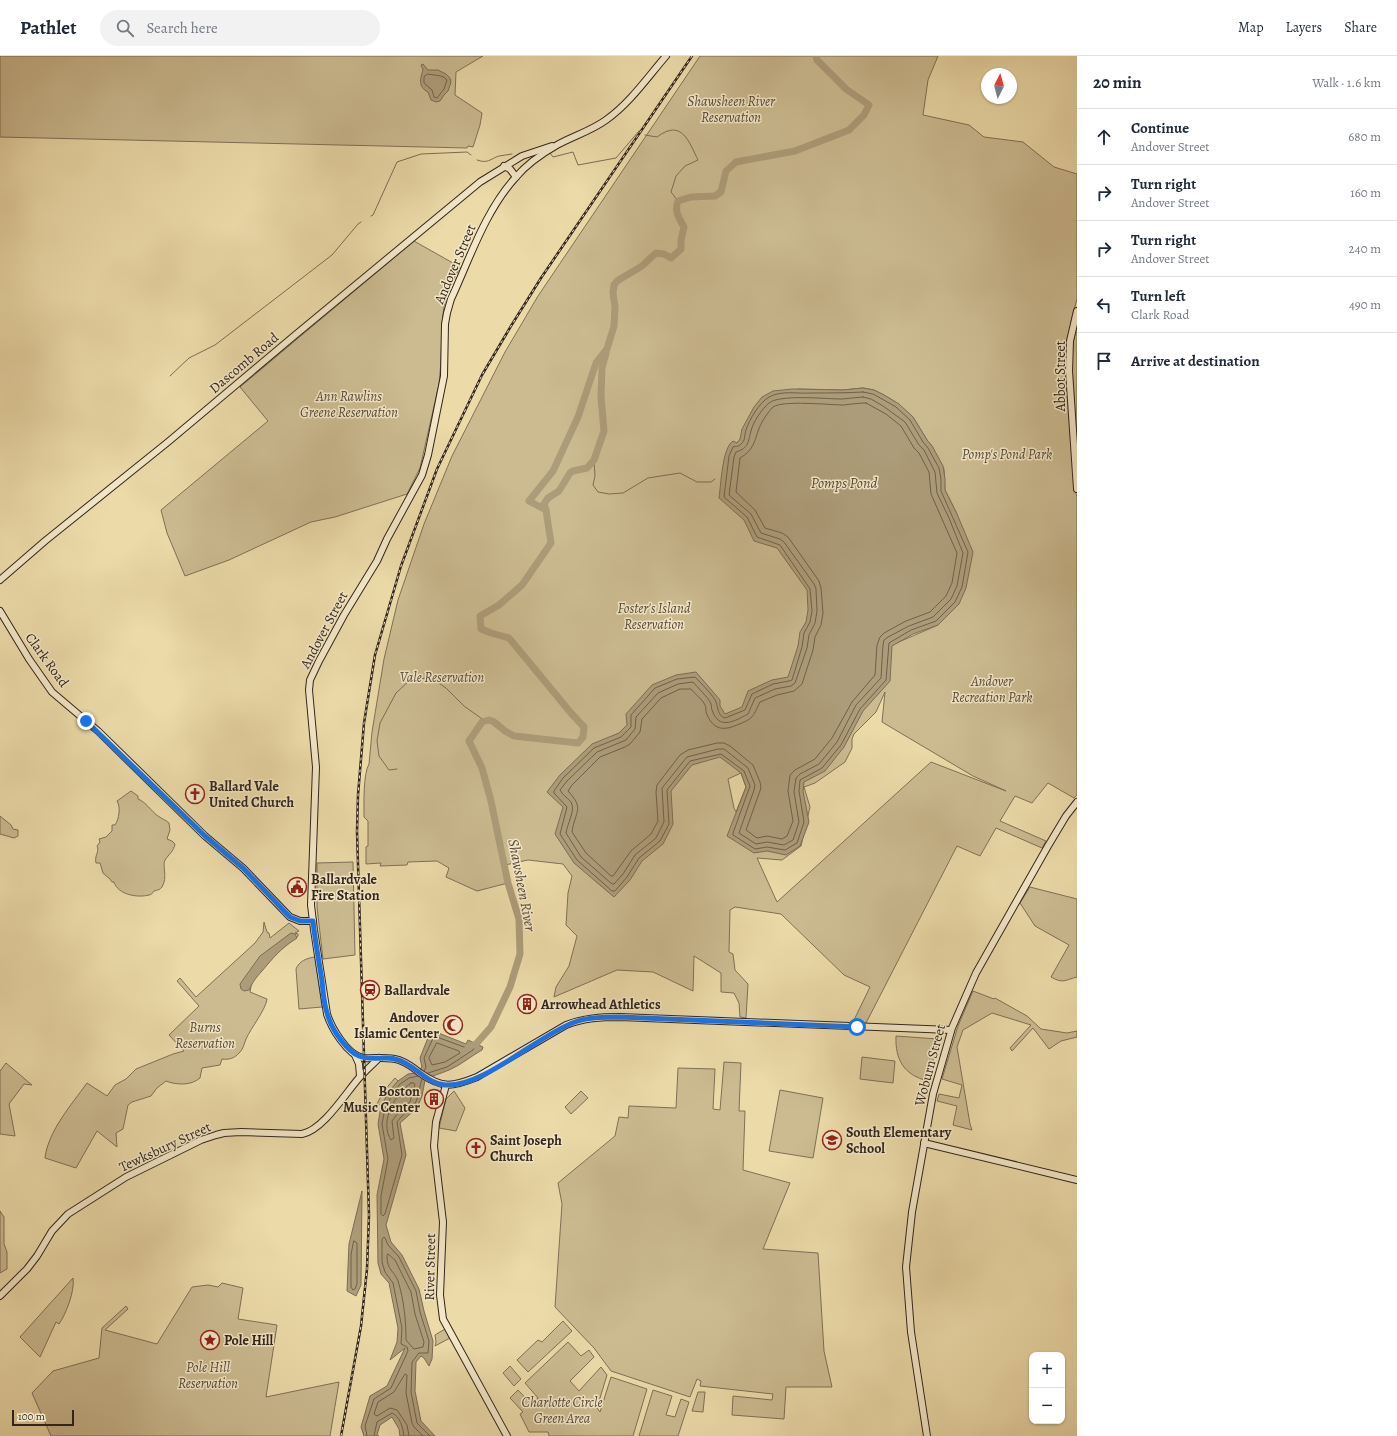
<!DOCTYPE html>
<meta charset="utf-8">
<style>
body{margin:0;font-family:Alegreya,serif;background:#f2f2f3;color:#1f2937}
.controls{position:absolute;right:12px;bottom:12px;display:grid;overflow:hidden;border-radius:8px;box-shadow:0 1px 3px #0004}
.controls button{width:36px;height:36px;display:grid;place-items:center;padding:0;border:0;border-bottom:1px solid #e0e1e3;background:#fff;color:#1f2937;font:20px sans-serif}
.compass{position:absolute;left:981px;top:12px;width:36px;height:36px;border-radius:50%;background:#fff;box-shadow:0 1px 3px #0004;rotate:6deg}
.scale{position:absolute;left:12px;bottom:10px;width:62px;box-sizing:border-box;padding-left:4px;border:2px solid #32251c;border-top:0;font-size:11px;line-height:14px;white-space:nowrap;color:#32251c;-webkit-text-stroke:3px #f3e7c7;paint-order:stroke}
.stop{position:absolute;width:12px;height:12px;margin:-9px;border:3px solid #1a73e8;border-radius:50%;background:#fff}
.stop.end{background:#1a73e8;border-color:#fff;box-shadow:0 1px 4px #0008}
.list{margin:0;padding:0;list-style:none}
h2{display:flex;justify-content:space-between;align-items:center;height:52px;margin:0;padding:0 16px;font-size:17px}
h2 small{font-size:13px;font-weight:400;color:#747a83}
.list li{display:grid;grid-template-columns:26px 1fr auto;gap:12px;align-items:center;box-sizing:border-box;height:56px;padding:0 16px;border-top:1px solid #e0e1e3}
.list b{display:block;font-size:15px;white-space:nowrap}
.list p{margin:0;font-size:13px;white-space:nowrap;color:#747a83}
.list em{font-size:13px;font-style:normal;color:#747a83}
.icon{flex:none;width:22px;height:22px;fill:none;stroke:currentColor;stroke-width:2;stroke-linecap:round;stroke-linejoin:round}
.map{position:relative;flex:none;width:1077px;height:1380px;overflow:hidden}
header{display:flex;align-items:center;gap:24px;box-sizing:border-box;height:56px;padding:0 20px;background:#fff;border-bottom:1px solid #e0e1e3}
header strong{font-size:19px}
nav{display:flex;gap:22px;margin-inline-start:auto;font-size:14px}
.search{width:280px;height:36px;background:#f2f2f3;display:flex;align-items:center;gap:10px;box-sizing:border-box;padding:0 14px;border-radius:22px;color:#747a83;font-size:15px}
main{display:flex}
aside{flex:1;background:#fff}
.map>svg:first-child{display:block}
.green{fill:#ccbb91;stroke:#7f7056;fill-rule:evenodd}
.water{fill:#ad9c79;stroke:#7c6c54}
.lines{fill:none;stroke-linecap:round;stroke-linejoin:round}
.shore{stroke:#70604a;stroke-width:1}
.stream{stroke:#7c6c54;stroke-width:1}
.river{stroke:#ad9c79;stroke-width:7}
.secondary-casing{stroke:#32251c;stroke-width:8}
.secondary{stroke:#f3e7c7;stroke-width:6}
.rail-casing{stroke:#32251c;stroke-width:2.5}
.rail{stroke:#f3e7c7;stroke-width:1;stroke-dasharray:3;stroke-linecap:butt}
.route{stroke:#1a73e8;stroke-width:5}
.labels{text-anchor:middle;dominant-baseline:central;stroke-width:3;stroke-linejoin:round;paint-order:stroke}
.park-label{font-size:14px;font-style:italic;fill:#584a39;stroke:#f3e7c7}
.street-label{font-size:14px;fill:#32251c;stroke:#f3e7c7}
.poi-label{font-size:14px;font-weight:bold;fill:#32251c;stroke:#f3e7c7;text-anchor:start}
.water-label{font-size:15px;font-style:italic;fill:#574938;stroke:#f3e7c7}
</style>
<header>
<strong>Pathlet</strong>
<div class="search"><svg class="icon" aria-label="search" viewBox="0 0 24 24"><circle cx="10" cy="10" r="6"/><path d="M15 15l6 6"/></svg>Search here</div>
<nav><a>Map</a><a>Layers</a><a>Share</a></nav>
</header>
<main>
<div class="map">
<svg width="1077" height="1380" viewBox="0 0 1077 1380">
<rect width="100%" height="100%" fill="#ecdaa9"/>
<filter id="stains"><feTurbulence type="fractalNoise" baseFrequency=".005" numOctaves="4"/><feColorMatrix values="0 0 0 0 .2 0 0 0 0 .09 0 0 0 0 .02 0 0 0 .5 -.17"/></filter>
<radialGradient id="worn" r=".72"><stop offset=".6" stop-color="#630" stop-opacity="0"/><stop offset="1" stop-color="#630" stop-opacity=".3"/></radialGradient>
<g class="green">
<polygon points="0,0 483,0 456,16 455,39 482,57 480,69 473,91 468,90 467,92 0,81"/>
<path d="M700,0H938L928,24L923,59L969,69L984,81L1023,86L1054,111L1077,118V243L1071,265L1067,324L1075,434L1077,441V739L1074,742L1048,727L1032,747L1015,740L1000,765L1046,785L1042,792L996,772L980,800L957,790L866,967L853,966L870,931L844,919L781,858L735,851L730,854L729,896L733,898L735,914L748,928L746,962L740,961L739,947L734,937L721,936V917L694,900L693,935L653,916L617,914L554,941L556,931L569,910L577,880L566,869L568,837L572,820L563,808L528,804L505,809L508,827L477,835L446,821L449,812L437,805L408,806L407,809L380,810L381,807L366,808V791L368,790V765L364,761C364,748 363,718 369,708L372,676L384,603L398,544L424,468L452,400L505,296L538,240ZM863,332L874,334L884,339L894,345L913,361L927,384L932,390L944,413L945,434L957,458L938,569L892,589L797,333L843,334ZM885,636L882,666L973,720L1006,735L931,706L777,846L757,802L782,804L801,790L810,751L804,731L815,727L845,706L852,692V683L854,678L876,656ZM741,717L746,731L736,756L734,752L728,723Z"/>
<polygon points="414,185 460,211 450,231 444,250 442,268 441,305 439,328 420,412 407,438 335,461 311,466 229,504 185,520 167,477 161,454 268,365 240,331"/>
<polygon points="1077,267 1077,389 1072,311 1073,288"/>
<path d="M131,735L138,740V743C146,746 151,755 158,760C162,763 166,764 169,767L170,774L167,783L172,785L175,788C174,795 169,798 165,804C162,810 168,821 162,831C160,834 157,834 154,835C151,838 153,838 149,839C138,842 118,839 114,826H112L110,823L103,817L100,807H96C94,800 100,795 97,790L100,786L99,783L106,781L112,775V769H115C119,763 121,751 117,745Z"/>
<polygon points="0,760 11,769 13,773 18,774 18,780 14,782 0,778"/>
<polygon points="353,806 355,899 323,903 317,851 317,807"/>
<path d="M1030,831L1077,843V921C1065,924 1063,928 1051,921L1069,889L1035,870L1020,847Z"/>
<path d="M264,866L267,876L269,877L270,882L289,867L299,875L295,877L298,878V880C284,891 261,907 253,923C251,927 251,932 250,936L267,943C266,953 251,972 246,983C244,988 243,994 239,997C235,1002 229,1004 222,1003L220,1009L202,1012L200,1022C191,1030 176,1029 166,1025L157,1032L151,1040L132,1046L128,1049L123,1073L116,1077L117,1091L97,1075L76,1112L45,1102C48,1075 72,1048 87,1027L107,1040L115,1029L126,1023L136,1013L173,998L184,995L169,979L199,950L177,925L180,922L196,941L255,887L263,876Z"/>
<path d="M315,901L322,951L299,953L296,913C299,905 307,902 315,901Z"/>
<polygon points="973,935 994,943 995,942 1027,960 1041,973 1067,977 1077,975 1077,981 1061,985 1049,993 1033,972 1012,995 1010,992 1031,969 992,957 963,974 957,991 970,1068 972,1074 953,1069 957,1050 937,1045 939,1038 959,1042 962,1029 942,1023 958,970"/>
<path d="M896,980L938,983L928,1025C904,1019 895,1004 896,980Z"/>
<polygon points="862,1001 895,1005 893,1027 860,1023"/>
<polygon points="724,1006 741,1007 739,1055 745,1055 743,1114 790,1127 763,1193 818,1197 824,1295 832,1331 786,1331 784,1363 732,1359 733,1340 772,1344 773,1338 700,1330 701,1325 697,1323 690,1341 611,1315 594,1292 555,1251 562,1148 558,1127 615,1080 619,1061 628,1062 629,1050 676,1052 678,1012 715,1013 713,1053 720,1054"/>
<polygon points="6,1007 32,1029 24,1028 9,1048 15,1080 0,1078 0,1015"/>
<polygon points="395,1022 398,1025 383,1050 377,1048 383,1036"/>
<polygon points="780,1034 823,1042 813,1102 769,1095"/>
<polygon points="454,1035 465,1052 456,1075 439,1072 446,1043"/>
<polygon points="581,1035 588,1042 571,1058 565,1051"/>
<polygon points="0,1155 4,1161 4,1188 7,1196 7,1213 0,1217"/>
<path d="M73,1222C75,1235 66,1258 59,1268L56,1266L40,1301L20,1281Z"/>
<polygon points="222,1227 243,1232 238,1263 277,1269 266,1341 339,1326 330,1380 51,1380 32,1337 53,1315 99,1302 102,1272 126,1250 128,1253 105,1274 157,1288 192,1231 208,1229 218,1231"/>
<polygon points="563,1265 572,1275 528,1316 517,1304 538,1284 542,1286"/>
<polygon points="445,1273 450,1282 435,1290 436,1286 435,1279"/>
<polygon points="568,1286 581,1300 589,1294 594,1301 570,1325 579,1335 601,1311 607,1319 597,1352 600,1356 611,1321 647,1333 633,1380 549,1380 548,1376 529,1376 520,1358 523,1356 510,1342 518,1334 531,1348 538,1342 525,1327"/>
<polygon points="510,1310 521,1323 514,1330 503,1317"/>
<polygon points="653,1334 672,1340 666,1359 675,1361 681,1343 689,1346 678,1380 639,1380"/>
<polygon points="698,1336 705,1336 703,1356 692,1355"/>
</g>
<g class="water">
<path d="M423,8L428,14H438L446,18L450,22L451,26L448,35L444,39L440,45L436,46L431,44L428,36C418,31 420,23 423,14L421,9Z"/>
<path d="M863,332L874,334L884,339L899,348L913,361L927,384L932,390L943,410L945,423V434L957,458L973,496L966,532L959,548L938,569L913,578L892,590L890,625L863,655L844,691L825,715L804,726L803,735L809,766L800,790L786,799L767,795L754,797L727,780L746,731L741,717L720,701L692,709L671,735L673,768L663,788L642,805L630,824L614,841L574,807L555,778L563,751L547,736L560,719L592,688L619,677L627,669L626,658L652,629L676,619L696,616L720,644V650L725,658L742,651L748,635L772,624L788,621L798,590L800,576L806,566L808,554L807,534L777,492L754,485L744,464L719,442C721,429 722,392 733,385L737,387L740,383L742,373L754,351L762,341L773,335L792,333L843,334Z"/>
<path d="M291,877L295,878L297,882C280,893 274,901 262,915C255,923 254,924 249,934L244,935L241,933L240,928L260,900Z"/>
<path d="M431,974L466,988L468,984L483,991L482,994C471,1000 461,1009 449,1014C440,1018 433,1019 425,1024L422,1040L417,1052L400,1067L406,1099L386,1169L391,1186L402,1199L419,1233L424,1255L433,1285L432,1303L429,1310L424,1302L421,1300L416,1306L415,1335L421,1365L435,1380H400L399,1373L392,1361L380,1369L377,1379L379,1380H364L361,1371L370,1340L387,1330L405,1292L390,1304L397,1286L398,1272L389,1227L381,1218L378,1207L377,1139L384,1103L378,1068L381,1050L390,1034L398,1025L408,1018L415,1017L422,1011L420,1002Z"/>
<polygon points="362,1135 361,1229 356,1240 347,1235 349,1188"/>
</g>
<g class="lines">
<g class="shore">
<path d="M428,18C435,20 442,18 447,24L444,33L437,42L434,41L432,34L424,27V21Z"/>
<path d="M863,336L873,338L882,343L896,351L910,364L923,386L928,392L939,412L941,423V435L968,496L962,531L955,546L936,565L911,574L889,587L886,624L860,653L841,689L822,712L800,724L799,735L804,766L797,787L785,794L767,791L755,793L733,779V777L750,730L744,715L721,698L690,705L667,734L669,768L660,785L639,802L627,821L615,835H612L577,804L560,778L567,751L554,737V735L563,722L594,692L621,681L631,671V659L655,632L677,623L695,621C700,626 714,640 716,646C718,652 718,660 725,662L745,654L752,638L773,628L789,625L792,624L802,591L804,577L810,566L812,555L810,533L780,489L757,481L747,461L724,441L729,400L733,391C736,390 739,391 741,388C746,384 744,379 746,374C749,364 759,347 769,341C782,334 797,338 811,337C828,337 846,337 863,336Z"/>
<path d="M863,341L871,343L883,350L905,366L919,389L924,394L935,416L937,437L949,462L963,497L957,530L951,543L933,561L909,570L888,581L884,584L883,589L881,622L856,649L837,686L819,708L800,718L796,722L794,736L799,766L793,784L784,789L767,786L756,788L739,777L754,734L755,729L748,712L724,693H718L687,701L662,732L664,766L656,782L635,799L623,818L614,828H612L581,801L566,777C567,768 576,754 571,746C567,741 562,739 560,734L567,725L597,696L626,684L635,673L636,661L658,637L678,628L693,626C697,631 709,642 711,648C712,650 711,652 712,654C719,674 733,666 748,658L755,642L775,633L791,630L795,627L807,592L809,579L815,567L817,555L816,533L814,528L784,486L780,483L761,477L751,458L729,439L734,401L736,396C749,392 748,386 751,375C753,366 762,353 769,347C780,338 826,343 842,343C849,342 856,342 863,341Z"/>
<path d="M866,347L886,358L901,370L914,392L919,397L929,416L931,438L957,497L952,527L946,540L930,556L906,565L884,577L880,581L877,589L875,619L852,646L832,682L815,703L795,714L790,719L788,735L793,765L787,780L782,783L767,780L757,782L746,774L761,732L760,726L753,709L730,690L724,687H717L688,694L680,699L657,729L656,736L658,765L651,778L631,795L613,820H611L586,797L572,776C575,755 585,753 568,735L572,729L600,701L625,691L630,688L640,676L642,663L661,642L680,633H691C695,638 703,644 705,649C706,651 706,654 706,656C712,672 721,676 737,669C754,662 752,662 760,646L777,639L794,635L802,628L813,594L815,581L821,569L823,557L821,532L819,525L788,481L782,477L765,472L755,454L736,436L740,402C757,392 754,381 762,366C765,361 769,355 773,351C783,344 830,349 844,349C851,348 859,347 866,347Z"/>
<polygon points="437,987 459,995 460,997 445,1006 432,1009 429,1002"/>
<polyline points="424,1015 426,1011 424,1002 434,980 464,991 470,990 474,992 473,994 447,1011 428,1017"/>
<path d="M418,1020L409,1022L400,1028L394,1036L385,1052L382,1068L388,1103L381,1140V1158L383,1160L385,1158L402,1099L397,1066C401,1060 407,1056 413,1050C419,1044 419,1031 422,1023"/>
<path d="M411,1027H414L415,1029L410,1046L401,1053L392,1065L394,1082L391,1084C379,1065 395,1038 411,1027Z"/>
<polygon points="354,1185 357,1187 357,1228 355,1233 353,1234 351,1231 351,1199"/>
<path d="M388,1198L395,1204L411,1236L415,1258L424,1286L423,1291L414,1293L406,1284C406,1265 404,1244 398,1225C394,1214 387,1215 387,1200Z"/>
<polyline points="367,1380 365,1370 374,1343 391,1332 408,1295 407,1291 401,1288 402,1272 393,1227 385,1216 382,1206 382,1183 384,1181 385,1182 388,1189 399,1201 416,1235 420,1256 429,1285 428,1297 419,1297 412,1306 411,1336 417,1367 430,1380"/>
<path d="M374,1380L377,1366L392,1357C400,1360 403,1372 404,1380"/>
<polyline points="409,1380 407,1369 397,1354 390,1352 377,1360 374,1358 378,1346 394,1336 405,1318 407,1319 406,1337 412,1367 414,1371 423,1380"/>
</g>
<g class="stream">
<path d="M645,79L657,81C682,62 689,86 698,104L685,110L676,120L671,136L678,145"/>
<polyline points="550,97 553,101 573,96 578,109 616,102 639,75"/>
<path d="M477,104C488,108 490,103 499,100C503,99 508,99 512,98"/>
<polyline points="371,160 373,159 397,106 421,98 467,96 471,99"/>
<polyline points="170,320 189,302 215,289 332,199 358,168 361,166"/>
<polyline points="594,404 595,420 593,429 598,436 609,438 623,437 648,422 680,417 697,426 711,426 715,423"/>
<polyline points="397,713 389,714 379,700 377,685 380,667 396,637 410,624 426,622 437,626 446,632 464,650 485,665"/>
</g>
<g class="river">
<polyline points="546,454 544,448 548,442 559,435 570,417 573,415 587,412 594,404 604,375 601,341 602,312 606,297"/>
<path d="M468,991L476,988L491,971L510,931L520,898L519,863L508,827L491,745L482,712L469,685L482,666L489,664L494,666L505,675L514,680L578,687L583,681L584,671L571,657L509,582L491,577L481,573L480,560L499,549L522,529L551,487L546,454L529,445L553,415L578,361L596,307L607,293L614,270L615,251L613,237L614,229L617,225L642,210L656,197L664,198L671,202L681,193V184L684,171C679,162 674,155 678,145L691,141L715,140L721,136L726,115L736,106L795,95L849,74L864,59L869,49L846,33L817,4L816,0"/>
</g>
<g class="secondary-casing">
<g id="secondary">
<path d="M666,0C647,22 630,47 606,64C591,75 573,80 557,89C543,97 527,108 516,121C485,155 470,202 451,243L447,257L445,268L444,320L428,399L422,419L387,483L377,505L344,559L319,605L310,624L309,634L316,711L311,849L314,874L327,958C331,971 347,999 363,1002C375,1003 387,1000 399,1004C407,1007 414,1012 420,1017C443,1033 452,1031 477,1021L566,969C584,962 601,961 620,961L951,974"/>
<polyline points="504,110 510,113 516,121"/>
<polyline points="1077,255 1070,285 1069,315 1077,433"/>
<polyline points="0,524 45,485 168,386 294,280 480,126 522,100 552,90"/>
<polyline points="0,555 29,603 52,636 98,675 205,780 243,812 290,861 300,865 313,865"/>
<polyline points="355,999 359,1008 360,1020"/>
<polyline points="446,1029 436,1066 434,1090 443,1166 440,1239 443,1263 507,1380"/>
<polyline points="924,1087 1077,1124"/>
<path d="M0,1240L27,1213L37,1200L52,1175L68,1158L126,1121L201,1084L216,1079L224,1077L241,1076L302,1078C323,1074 345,1038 359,1022C365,1015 373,1008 379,1002"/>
<polyline points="927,1380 911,1276 906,1211 912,1156 933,1038 952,972 976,917 1048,790 1066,760 1077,746"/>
</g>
</g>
<use href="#secondary" class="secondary"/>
<g class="rail-casing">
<polyline id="rail" points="341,1380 361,1270 367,1213 369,1159 357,776 358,739 364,667 375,599 401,510 437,413 482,319 511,270 541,222 692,0"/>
</g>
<use href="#rail" class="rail"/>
</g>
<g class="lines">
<path class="route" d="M86,665L205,780L243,812L290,861L300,865H313C315,885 319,905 322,925C323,937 324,951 329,963C333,975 347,995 359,1000C370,1005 384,1000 395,1003C414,1007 426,1028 445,1029C483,1032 538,979 575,966C589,961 605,961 620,961L857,971"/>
</g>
<defs>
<g id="church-ring" transform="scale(1)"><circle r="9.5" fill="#f3e7c7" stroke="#8f2418" stroke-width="1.5"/><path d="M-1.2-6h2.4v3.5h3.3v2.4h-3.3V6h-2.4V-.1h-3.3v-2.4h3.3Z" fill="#8f2418"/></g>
<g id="civic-ring" transform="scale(1)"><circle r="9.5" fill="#f3e7c7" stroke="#8f2418" stroke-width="1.5"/><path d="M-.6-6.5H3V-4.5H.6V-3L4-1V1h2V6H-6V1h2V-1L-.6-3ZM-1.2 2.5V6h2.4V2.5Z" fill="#8f2418"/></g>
<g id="station-ring" transform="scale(1)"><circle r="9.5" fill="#f3e7c7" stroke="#8f2418" stroke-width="1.5"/><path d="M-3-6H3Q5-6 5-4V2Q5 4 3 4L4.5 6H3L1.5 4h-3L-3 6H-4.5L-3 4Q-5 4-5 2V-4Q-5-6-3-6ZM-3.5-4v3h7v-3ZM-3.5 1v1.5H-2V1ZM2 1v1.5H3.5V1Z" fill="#8f2418"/></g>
<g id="building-ring" transform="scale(1)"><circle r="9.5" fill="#f3e7c7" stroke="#8f2418" stroke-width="1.5"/><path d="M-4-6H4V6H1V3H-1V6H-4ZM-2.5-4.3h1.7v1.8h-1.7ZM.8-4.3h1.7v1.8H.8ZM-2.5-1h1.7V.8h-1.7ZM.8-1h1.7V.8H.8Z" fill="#8f2418"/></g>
<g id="mosque-ring" transform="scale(1)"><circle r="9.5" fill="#f3e7c7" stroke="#8f2418" stroke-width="1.5"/><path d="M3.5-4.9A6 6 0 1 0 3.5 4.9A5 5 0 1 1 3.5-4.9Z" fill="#8f2418"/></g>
<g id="school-ring" transform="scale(1)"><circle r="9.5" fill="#f3e7c7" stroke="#8f2418" stroke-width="1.5"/><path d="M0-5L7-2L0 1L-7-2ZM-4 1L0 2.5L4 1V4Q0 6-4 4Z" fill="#8f2418"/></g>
<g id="sight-ring" transform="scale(1)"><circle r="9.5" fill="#f3e7c7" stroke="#8f2418" stroke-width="1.5"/><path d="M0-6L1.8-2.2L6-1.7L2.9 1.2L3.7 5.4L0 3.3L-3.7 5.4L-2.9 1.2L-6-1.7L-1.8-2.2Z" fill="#8f2418"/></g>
</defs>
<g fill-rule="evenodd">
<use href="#church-ring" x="195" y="738"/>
<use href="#civic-ring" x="297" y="831"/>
<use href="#station-ring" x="370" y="934"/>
<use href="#building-ring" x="527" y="948"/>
<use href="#mosque-ring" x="453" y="969"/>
<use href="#building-ring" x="434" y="1043"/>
<use href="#school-ring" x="832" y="1084"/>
<use href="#church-ring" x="476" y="1092"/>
<use href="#sight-ring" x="210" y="1284"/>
</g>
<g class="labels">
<g class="park-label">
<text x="731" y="45">Shawsheen River<tspan x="731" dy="16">Reservation</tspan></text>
<text x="349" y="340">Ann Rawlins<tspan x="349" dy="16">Greene Reservation</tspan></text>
<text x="1007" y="398">Pomp's Pond Park</text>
<text x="654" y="552">Foster's Island<tspan x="654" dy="16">Reservation</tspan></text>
<text x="442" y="621">Vale Reservation</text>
<text x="992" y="625">Andover<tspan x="992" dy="16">Recreation Park</tspan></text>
<text x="205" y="971">Burns<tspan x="205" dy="16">Reservation</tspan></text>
<text x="208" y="1311">Pole Hill<tspan x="208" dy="16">Reservation</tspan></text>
<text x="562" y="1346">Charlotte Circle<tspan x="562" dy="16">Green Area</tspan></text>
</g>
<g class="street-label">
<text transform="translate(455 208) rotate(-67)">Andover Street</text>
<text transform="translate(244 307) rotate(-40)">Dascomb Road</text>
<text transform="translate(1060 320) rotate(-90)">Abbot Street</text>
<text transform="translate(324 574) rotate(-62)">Andover Street</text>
<text transform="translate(47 604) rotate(54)">Clark Road</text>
<text transform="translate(930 1009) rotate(-75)">Woburn Street</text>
<text transform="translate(165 1091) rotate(-25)">Tewksbury Street</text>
<text transform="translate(430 1211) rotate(-89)">River Street</text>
</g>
<g class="poi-label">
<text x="209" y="730">Ballard Vale<tspan x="209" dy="16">United Church</tspan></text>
<text x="311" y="823">Ballardvale<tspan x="311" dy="16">Fire Station</tspan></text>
<text x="384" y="934">Ballardvale</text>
<text x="541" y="948">Arrowhead Athletics</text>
<text x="439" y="961" text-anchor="end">Andover<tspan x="439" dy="16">Islamic Center</tspan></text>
<text x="420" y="1035" text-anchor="end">Boston<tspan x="420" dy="16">Music Center</tspan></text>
<text x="846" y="1076">South Elementary<tspan x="846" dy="16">School</tspan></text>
<text x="490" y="1084">Saint Joseph<tspan x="490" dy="16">Church</tspan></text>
<text x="224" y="1284">Pole Hill</text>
</g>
<g class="water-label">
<text x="844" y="427">Pomps Pond</text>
<text transform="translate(522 829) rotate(79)">Shawsheen River</text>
</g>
</g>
<rect width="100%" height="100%" filter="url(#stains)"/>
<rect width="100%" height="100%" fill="url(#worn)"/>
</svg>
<div class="controls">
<button>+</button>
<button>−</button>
</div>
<svg class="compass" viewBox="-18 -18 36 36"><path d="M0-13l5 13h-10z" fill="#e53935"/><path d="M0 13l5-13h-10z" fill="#747a83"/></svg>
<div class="scale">100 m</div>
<div class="stop" style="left:857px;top:971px"></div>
<div class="stop end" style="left:86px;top:665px"></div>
</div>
<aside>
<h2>20 min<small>Walk · 1.6 km</small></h2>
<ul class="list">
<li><svg class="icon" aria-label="ahead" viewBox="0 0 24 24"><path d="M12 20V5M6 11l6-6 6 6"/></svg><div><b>Continue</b><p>Andover Street</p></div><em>680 m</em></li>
<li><svg class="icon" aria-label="right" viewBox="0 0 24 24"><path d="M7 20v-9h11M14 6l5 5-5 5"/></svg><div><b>Turn right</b><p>Andover Street</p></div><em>160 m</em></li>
<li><svg class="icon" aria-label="right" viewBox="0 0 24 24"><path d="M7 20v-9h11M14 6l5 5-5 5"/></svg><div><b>Turn right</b><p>Andover Street</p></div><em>240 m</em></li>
<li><svg class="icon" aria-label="left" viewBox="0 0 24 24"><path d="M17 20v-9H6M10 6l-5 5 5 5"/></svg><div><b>Turn left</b><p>Clark Road</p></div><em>490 m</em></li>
<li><svg class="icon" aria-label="arrive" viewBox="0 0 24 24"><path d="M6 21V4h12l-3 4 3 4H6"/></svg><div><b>Arrive at destination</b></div></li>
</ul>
</aside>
</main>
